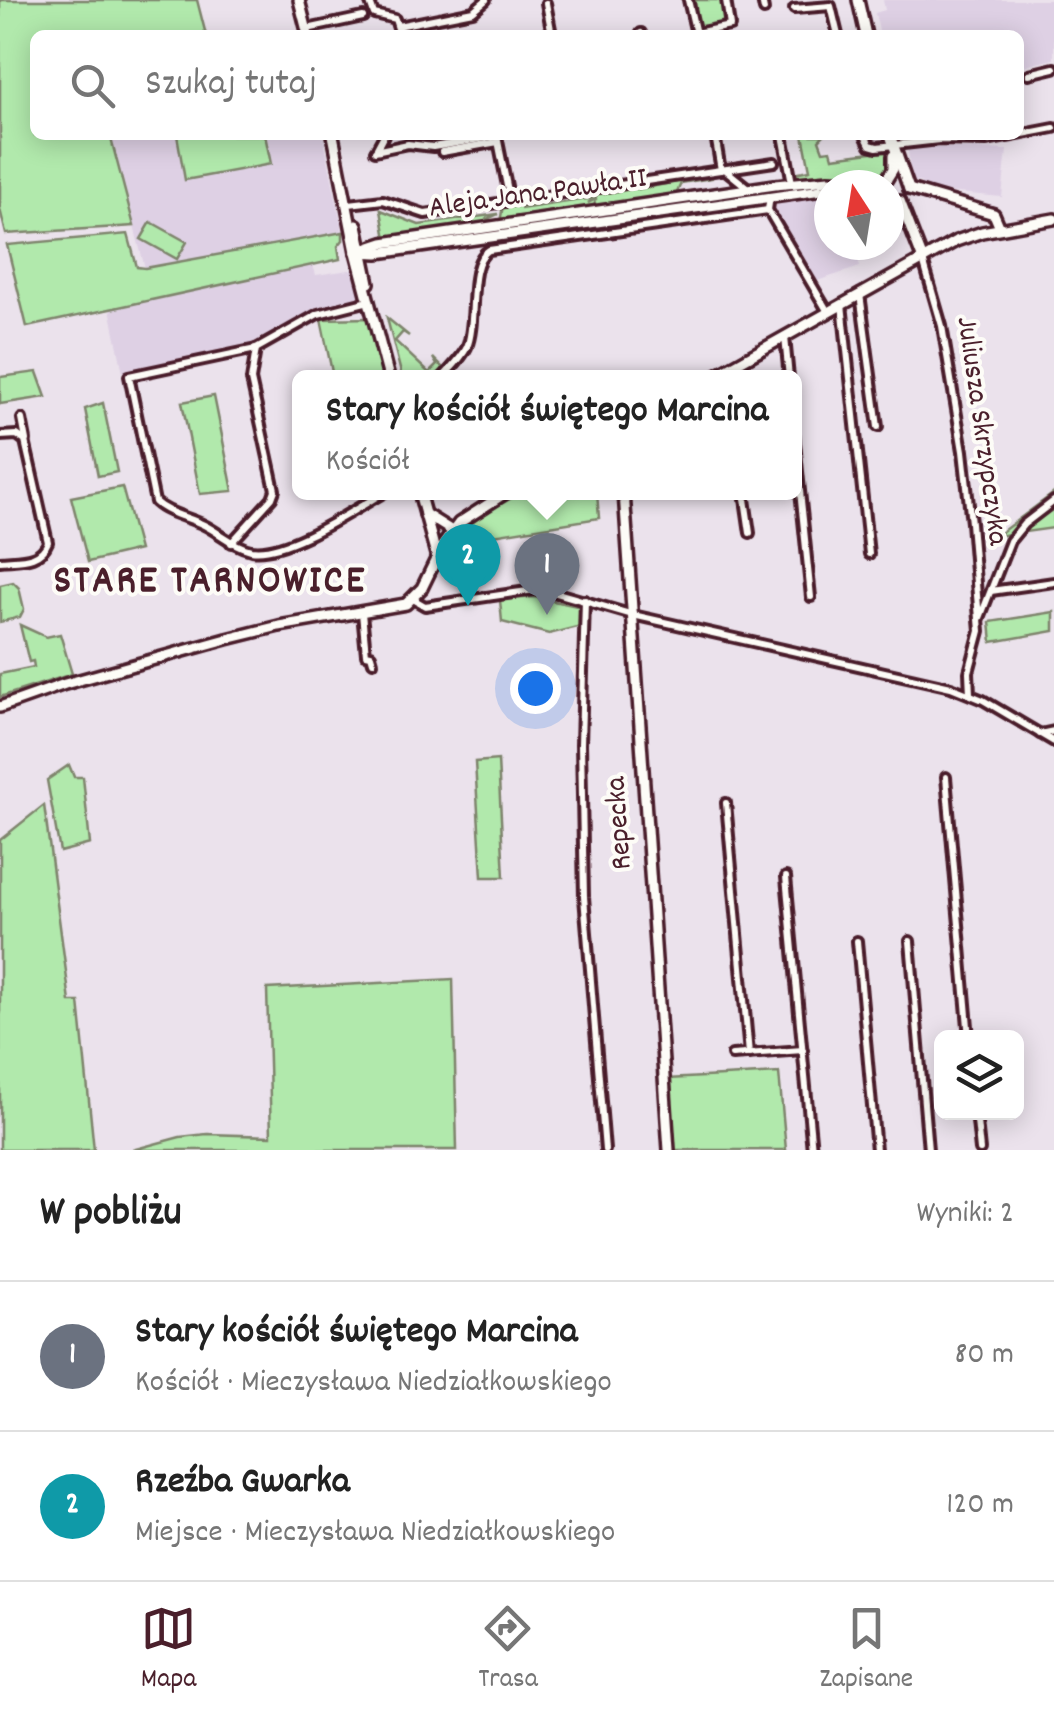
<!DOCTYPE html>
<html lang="pl">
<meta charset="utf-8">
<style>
body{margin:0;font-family:Dekko,sans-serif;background:#f2f2f2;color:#222}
.controls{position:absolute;right:30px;bottom:30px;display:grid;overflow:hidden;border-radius:15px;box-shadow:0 5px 25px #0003}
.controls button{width:90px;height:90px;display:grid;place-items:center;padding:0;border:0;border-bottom:2px solid #e0e0e0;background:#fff;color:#222;font:50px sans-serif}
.compass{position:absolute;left:814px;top:170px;width:90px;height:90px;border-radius:50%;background:#fff;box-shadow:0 5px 25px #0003;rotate:348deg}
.you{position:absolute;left:535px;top:688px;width:35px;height:35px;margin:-25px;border:8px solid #fff;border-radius:50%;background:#1a73e8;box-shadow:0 0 0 15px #1a73e833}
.badge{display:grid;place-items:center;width:65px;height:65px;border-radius:50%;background:#4a1f2b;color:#fff;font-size:32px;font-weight:700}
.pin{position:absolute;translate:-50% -82px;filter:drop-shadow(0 2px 5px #0008)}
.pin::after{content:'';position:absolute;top:52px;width:35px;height:30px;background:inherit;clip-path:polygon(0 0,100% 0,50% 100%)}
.popup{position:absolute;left:292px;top:370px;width:510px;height:130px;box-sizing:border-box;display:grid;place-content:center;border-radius:15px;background:#fff;filter:drop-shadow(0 2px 8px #0005);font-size:32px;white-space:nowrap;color:#767676}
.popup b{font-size:38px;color:#222}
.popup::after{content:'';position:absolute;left:50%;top:100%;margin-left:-20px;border:20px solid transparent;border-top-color:#fff}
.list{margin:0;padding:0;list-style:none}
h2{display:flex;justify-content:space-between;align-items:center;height:130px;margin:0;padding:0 40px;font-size:42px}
h2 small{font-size:32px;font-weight:400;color:#767676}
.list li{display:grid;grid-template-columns:65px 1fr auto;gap:30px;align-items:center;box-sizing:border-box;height:150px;padding:0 40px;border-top:2px solid #e0e0e0}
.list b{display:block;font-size:38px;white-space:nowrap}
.list p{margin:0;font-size:32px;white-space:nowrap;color:#767676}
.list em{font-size:32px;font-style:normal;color:#767676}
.icon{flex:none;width:55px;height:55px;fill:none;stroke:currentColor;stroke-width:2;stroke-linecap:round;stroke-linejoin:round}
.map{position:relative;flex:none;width:1054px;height:1150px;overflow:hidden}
.search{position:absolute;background:#fff;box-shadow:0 5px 25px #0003;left:30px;right:30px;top:30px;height:110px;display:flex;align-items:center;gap:25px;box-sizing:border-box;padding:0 35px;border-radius:15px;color:#767676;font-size:38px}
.sheet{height:430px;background:#fff}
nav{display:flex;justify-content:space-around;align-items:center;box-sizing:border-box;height:140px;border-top:2px solid #e0e0e0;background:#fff;font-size:28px;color:#767676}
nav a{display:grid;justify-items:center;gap:5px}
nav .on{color:#4a1f2b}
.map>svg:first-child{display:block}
.built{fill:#ded0e4}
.green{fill:#b1e9ac;stroke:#7e846c;stroke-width:2.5}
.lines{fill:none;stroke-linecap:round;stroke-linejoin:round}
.street-casing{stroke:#4a1f2b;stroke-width:14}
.secondary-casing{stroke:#4a1f2b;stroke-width:16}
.street{stroke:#fdfcf7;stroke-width:6}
.secondary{stroke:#fdfcf7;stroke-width:9}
.labels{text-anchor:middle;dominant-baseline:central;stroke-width:8;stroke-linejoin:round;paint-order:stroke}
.street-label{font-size:30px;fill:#4a1f2b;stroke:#fdfcf7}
.district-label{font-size:40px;font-weight:bold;letter-spacing:2.5px;fill:#4a1f2b;stroke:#fdfcf7}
</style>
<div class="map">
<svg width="1054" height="1150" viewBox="0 0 1054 1150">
<rect width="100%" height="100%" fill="#ebe2ec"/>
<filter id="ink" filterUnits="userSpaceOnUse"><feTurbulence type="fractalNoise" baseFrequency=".01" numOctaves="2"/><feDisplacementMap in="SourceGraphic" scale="20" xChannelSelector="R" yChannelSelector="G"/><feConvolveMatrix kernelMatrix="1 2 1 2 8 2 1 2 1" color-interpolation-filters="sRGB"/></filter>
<g filter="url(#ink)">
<g class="built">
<polygon points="883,0 1054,0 1054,59 1019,67 1019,35 880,35 875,13 885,10"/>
<polygon points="110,135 323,135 343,232 145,268"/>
<polygon points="931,147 1007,150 1002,197 925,190 920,182 911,181 908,150"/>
<polygon points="829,196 829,245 854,245 860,267 817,281 775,209 778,201"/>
<polygon points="313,265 316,275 356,269 365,302 323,312 256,349 124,378 110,308"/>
</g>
<g class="green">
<polygon points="0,0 197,0 206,35 35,35 35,135 110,135 134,226 6,234 0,209"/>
<polygon points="695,0 722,0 726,21 705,28 698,25"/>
<polygon points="177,135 265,135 271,164 185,180"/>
<polygon points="803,135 824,135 819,140 823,151 831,150 833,157 886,150 891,165 888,175 880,180 798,179 794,173 810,170"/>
<polygon points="713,175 712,178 681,183 676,195 597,208 595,203 594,208 500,223 503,205 531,201 534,205 520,209 594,198 588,203 596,199 595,191 637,185 639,189"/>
<polygon points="381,210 419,225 498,214 487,219 494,224 386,239"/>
<polygon points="151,222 187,242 177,259 141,239"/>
<polygon points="343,232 343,240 338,246 340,259 27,327 7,245 128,234 137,267 145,268"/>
<polygon points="371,318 383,377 333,377 321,319"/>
<polygon points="387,318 409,336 403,332 395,341 429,373 437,365 433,358 444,369 436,377 402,377"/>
<polygon points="37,372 46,397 0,404 0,377"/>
<polygon points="214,396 233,491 200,494 182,402"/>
<polygon points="103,403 117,472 98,476 85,409"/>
<polygon points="122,487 139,550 88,562 71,497"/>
<polygon points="520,493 597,493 599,518 475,538 462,527"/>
<polygon points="1054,493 1054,528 996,536"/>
<polygon points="13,582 19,588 24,609 20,617 0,622 0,585"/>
<polygon points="534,597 582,607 581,626 549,634 502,622 500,600"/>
<polygon points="1054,612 1054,631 992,642 990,622"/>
<polygon points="20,625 46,637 60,634 72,674 0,697 0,674 34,667 33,661 29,662"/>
<polygon points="498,760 504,877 482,877 475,762"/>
<polygon points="69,765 74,777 83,777 90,844 60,852 47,780"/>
<polygon points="44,805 70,1002 79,1002 94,1150 0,1150 0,840"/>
<polygon points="453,979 457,1150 132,1150 180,1137 207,1134 271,1136 267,989"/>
<polygon points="779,1073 786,1150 671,1150 667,1079"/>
</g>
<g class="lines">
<g class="street-casing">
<g id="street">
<polyline points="369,0 374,14 395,19 400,35"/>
<polyline points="688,0 696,34"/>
<polyline points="762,0 764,10"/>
<polyline points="546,3 552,35"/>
<polyline points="794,9 831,6 838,35"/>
<polyline points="398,26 473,11 486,0"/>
<polyline points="307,29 363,17"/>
<polyline points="641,33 642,35"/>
<polyline points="696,33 730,26 726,0"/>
<polyline points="1029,74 1054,68"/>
<polyline points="715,135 721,170"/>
<polyline points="783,135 792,183"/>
<polyline points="865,135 870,145 877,147 939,140 987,141 1054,128"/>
<polyline points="497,136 510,201"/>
<polyline points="376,150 384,135"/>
<polyline points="375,151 408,144 433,147 497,136"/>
<polyline points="442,152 498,142"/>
<polyline points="727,171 748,188"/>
<polyline points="770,196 768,210 828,312"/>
<polyline points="349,204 383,200 425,214 774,162"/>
<polyline points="923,260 942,326 963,451 971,523 980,631 969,672 970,694"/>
<polyline points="860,294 878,427"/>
<path d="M369,301L318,314L256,349L129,376L155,502C168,514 188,517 204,525C220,533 233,546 251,550C286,556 355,509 385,492"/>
<polyline points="842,304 869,554"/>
<polyline points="785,337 789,378"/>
<path d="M442,378C450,369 462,358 467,347C478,321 466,263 489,250L768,210"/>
<polyline points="22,419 26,440"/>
<polyline points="794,433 811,597"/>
<path d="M0,436L17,435L25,441L48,542C40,562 19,559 0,561"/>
<polyline points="744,492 750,533"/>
<polyline points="231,543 272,498 275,490 251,380 256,349"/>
<polyline points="991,591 1054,582"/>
<polyline points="413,599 425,606 534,590 550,591 633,615 951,687 983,700 1054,742"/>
<polyline points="585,600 581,744 584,897 605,1150"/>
<polyline points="362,613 366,654 371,655 373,662"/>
<polyline points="980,618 1010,541 1024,524 1054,501"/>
<polyline points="1040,734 1054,731"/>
<polyline points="946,777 969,1038"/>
<polyline points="726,803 749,1054"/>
<polyline points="786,877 812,1150"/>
<polyline points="857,941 876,1150"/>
<polyline points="910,941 928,1150"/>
<polyline points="732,1055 803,1050"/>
<polyline points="976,1112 980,1150"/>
</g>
</g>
<g class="secondary-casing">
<g id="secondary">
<polyline points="299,0 308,35"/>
<polyline points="858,0 866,35"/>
<polyline points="333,135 356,252 389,378"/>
<polyline points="890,135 909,189"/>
<polyline points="883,185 893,169 893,156"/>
<polyline points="909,189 994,214 1000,228"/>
<polyline points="900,201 923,260"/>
<polyline points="357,225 369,283"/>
<polyline points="356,252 383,243 775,185 829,180 884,183"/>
<polyline points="356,252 378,253 829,189"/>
<polyline points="711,378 956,241 982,232 1054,219"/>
<polyline points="419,492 437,558"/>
<polyline points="624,492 669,1150"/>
<polyline points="425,514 452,531"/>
<polyline points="0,707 65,684 227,639 279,626 406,604 422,588 443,545 459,523 507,492"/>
</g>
</g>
<use href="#street" class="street"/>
<use href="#secondary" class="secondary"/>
</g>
</g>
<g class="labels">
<g class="street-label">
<text transform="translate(538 195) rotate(-8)">Aleja Jana Pawła II</text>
<text transform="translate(980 431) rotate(82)">Juliusza Skrzypczyka</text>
<text transform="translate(621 823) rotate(-94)">Repecka</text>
</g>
<g class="district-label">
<text x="210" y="583">STARE TARNOWICE</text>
</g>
</g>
</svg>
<div class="controls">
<button><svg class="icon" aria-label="layers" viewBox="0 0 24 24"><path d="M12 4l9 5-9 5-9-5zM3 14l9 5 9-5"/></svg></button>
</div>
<svg class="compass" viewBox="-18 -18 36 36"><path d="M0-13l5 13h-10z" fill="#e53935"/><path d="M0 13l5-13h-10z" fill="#767676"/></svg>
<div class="you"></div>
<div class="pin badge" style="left:547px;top:615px;background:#6b7280">1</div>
<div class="popup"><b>Stary kościół świętego Marcina</b>Kościół</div>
<div class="pin badge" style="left:468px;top:606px;background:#0f9aa8">2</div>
<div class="search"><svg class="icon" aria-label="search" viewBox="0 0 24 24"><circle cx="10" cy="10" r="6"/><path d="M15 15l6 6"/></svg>Szukaj tutaj</div>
</div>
<section class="sheet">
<h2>W pobliżu<small>Wyniki: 2</small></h2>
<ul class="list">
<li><span class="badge" style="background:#6b7280">1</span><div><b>Stary kościół świętego Marcina</b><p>Kościół · Mieczysława Niedziałkowskiego</p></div><em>80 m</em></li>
<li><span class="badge" style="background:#0f9aa8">2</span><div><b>Rzeźba Gwarka</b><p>Miejsce · Mieczysława Niedziałkowskiego</p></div><em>120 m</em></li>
</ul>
</section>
<nav>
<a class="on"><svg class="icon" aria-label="map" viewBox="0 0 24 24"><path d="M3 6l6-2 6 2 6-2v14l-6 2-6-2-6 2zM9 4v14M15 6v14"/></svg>Mapa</a>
<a><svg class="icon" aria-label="directions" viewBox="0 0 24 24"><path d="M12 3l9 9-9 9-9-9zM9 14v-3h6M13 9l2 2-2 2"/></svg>Trasa</a>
<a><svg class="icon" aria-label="saved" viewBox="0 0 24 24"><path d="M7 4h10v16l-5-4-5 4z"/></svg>Zapisane</a>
</nav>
